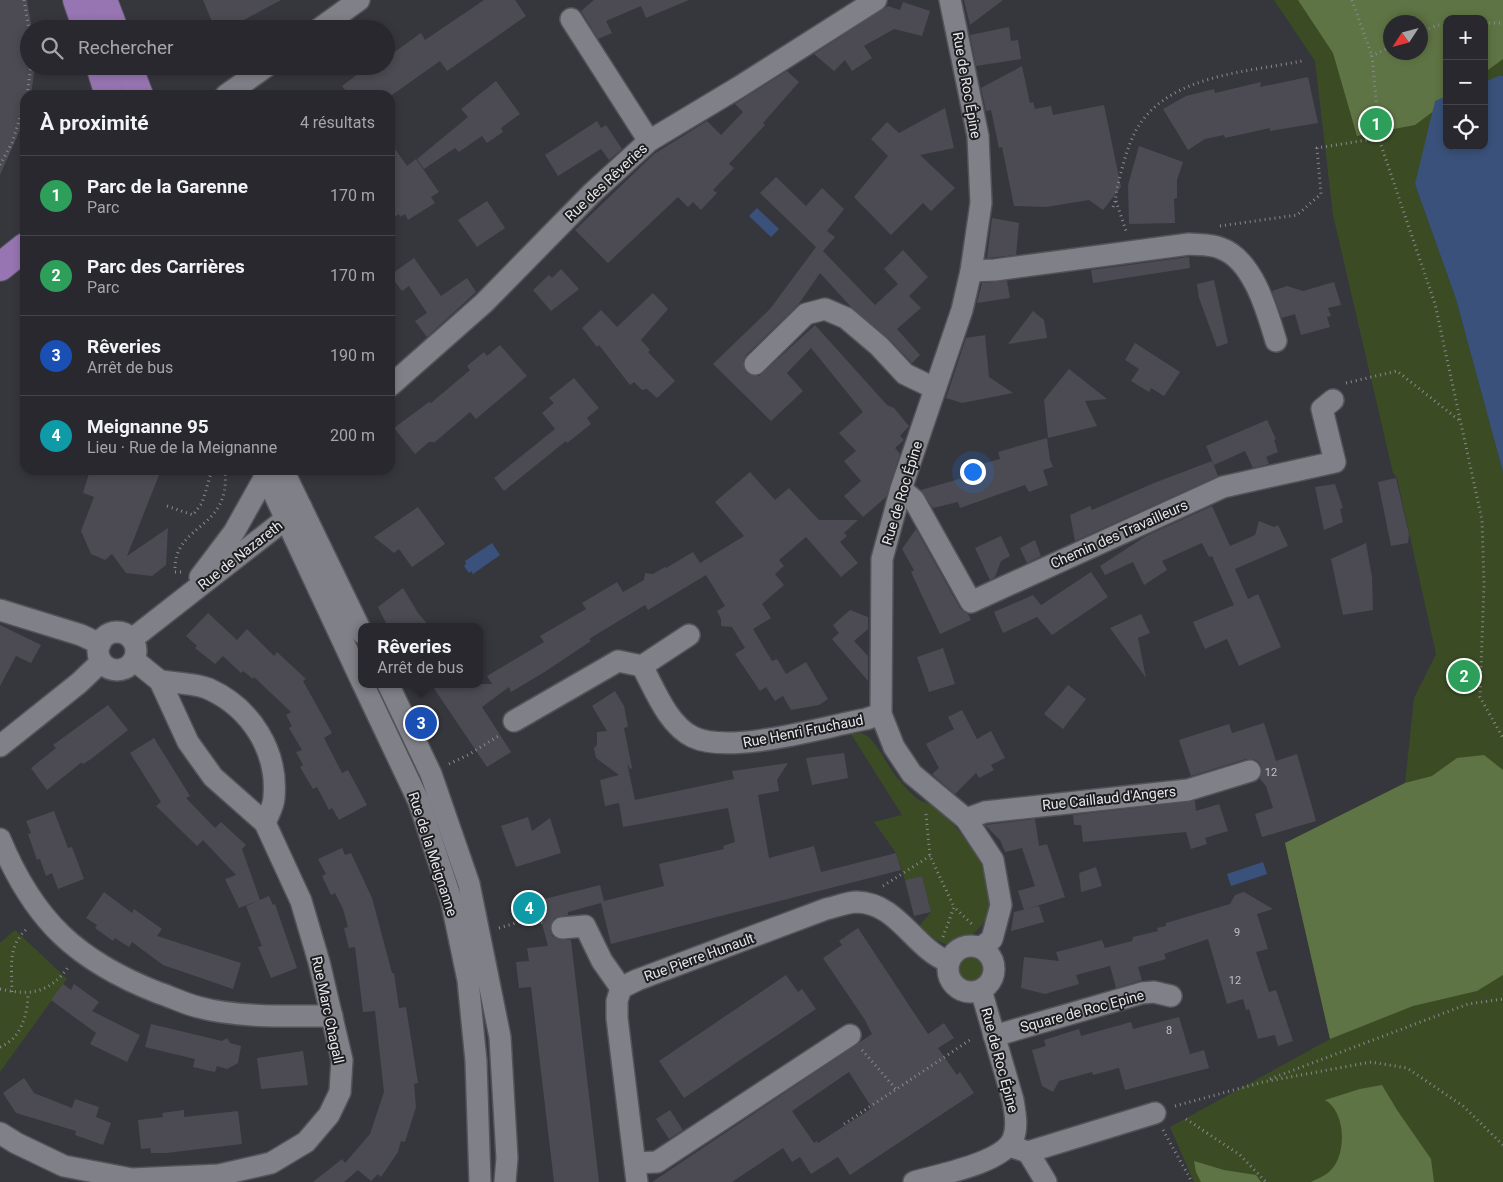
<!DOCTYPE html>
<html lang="fr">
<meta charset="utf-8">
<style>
body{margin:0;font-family:Roboto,sans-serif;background:#303036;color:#f1f3f6}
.controls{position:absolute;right:15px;top:15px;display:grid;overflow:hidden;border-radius:10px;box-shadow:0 2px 8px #0003}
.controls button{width:45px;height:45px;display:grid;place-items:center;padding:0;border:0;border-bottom:1px solid #44444a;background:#28282e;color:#f1f3f6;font:25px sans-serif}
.compass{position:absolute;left:1383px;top:15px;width:45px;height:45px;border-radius:50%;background:#28282e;box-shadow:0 2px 8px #0003;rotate:234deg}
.you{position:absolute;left:972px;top:471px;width:18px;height:18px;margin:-12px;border:4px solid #fff;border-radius:50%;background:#1a73e8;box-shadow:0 0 0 8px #1a73e833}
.badge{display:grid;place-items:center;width:32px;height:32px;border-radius:50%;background:#95b2f1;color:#fff;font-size:16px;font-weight:700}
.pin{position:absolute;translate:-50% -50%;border:2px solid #fff;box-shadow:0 1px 5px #0006}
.popup{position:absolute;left:358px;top:623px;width:125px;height:65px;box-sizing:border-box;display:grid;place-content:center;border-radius:10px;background:#28282e;filter:drop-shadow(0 1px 4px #0005);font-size:16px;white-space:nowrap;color:#a5a6aa}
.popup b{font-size:19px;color:#f1f3f6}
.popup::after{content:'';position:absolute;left:50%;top:100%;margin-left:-10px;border:10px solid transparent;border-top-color:#28282e}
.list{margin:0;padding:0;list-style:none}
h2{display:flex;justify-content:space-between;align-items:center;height:65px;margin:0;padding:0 20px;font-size:21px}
h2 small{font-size:16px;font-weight:400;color:#a5a6aa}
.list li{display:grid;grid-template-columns:32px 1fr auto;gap:15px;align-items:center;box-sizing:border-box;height:80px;padding:0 20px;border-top:1px solid #44444a}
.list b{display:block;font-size:19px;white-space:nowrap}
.list p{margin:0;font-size:16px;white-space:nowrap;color:#a5a6aa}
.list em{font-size:16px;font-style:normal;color:#a5a6aa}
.icon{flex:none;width:28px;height:28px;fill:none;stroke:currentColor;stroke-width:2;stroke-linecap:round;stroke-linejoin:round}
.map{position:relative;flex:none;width:1503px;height:1182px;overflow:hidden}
.search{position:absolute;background:#28282e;box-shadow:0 2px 8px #0003;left:20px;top:20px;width:375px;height:55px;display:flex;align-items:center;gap:12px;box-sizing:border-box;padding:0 18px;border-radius:28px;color:#a5a6aa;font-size:19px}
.panel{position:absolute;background:#28282e;box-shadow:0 2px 8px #0003;left:20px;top:90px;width:375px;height:385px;border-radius:15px}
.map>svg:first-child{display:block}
.green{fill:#3b4c25;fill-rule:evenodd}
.forest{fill:#5f7444;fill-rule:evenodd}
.water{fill:#3a527b}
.building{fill:#4c4b54;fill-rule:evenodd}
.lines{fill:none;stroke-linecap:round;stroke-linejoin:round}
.minor-casing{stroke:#525258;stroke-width:24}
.major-casing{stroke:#525258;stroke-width:30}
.path{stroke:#89898f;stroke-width:3;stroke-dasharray:1 4;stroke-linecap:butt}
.minor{stroke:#808089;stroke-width:21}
.major{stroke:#9775b2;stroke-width:28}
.labels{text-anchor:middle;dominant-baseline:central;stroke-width:4;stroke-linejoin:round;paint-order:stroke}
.number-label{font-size:11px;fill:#c0c0c6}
.street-label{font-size:14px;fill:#e7e7ec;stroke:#1e1e21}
</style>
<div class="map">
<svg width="1503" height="1182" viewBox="0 0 1503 1182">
<rect width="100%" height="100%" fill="#36363d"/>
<g class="green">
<path d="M1274,0H1503V76L1484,82V19H1447V96L1415,184L1456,299L1503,472V1182H1194L1170,1127L1330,1039L1285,843L1405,783L1414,698L1436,654L1397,478L1393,473L1333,215L1315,61ZM1390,22H1420V52H1390Z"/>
<path d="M862,733C877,739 887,767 899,780C905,786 914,798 921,801C926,803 931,803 935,807C977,843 1028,918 950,946L934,939L919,926L931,912L922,876L905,880L896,853L874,822L902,815L851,734Z"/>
<polygon points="15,930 67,979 0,1072 0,943"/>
<circle cx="972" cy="967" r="16"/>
</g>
<g class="forest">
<path d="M1298,0H1503V59L1484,73V19H1447V101L1415,125L1357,136L1333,53ZM1390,22H1420V52H1390Z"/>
<polygon points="1484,755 1503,770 1503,975 1477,991 1413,1006 1330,1039 1285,843 1405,783 1432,776 1457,758"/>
<path d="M1382,1085L1397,1110L1431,1159L1434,1182H1311C1317,1179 1327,1175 1331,1170C1347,1154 1346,1112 1325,1100L1360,1089Z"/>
<polygon points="1194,1161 1224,1170 1256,1175 1261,1182 1201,1182 1196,1172"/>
</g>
<g class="water">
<polygon points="1499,76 1503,76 1503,472 1456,299 1415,184 1435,101 1447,96 1447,146 1484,146 1484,82"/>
<polygon points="757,208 779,229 771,237 749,216"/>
<polygon points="492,543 500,555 473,574 471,571 469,573 464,566 466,564 465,561"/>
<polygon points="1263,862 1267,874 1231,886 1227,874"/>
</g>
<g class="building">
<polygon points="0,0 27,0 32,29 29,29 29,66 35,66 31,95 25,95 25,119 0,175"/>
<polygon points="203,0 281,0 227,29 215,29"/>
<polygon points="484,0 515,0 526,16 447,71 440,61 392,95 349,95 342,86 368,66 386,66 386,58 421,33 425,40"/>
<polygon points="594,0 689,0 646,18 641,6 606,21 612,33 598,39 581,11"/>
<polygon points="964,0 1003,0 970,25"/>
<polygon points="903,2 930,11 922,36 894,29 864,46 872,58 852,71 845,60 834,71 814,54 888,6 900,10"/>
<polygon points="1009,27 1011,41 1018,40 1021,59 976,66 970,35"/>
<polygon points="1022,66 1030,103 1033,102 1035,109 1051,106 1053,115 1104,105 1121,187 1103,210 1089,200 1046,207 1014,206 1002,147 999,148 991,110 986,111 981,88"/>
<polygon points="787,71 799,82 763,123 765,125 729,164 734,168 713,190 717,193 701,210 693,202 688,207 678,197 608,263 575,230 654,154 707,121 721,135 743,112 735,104"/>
<polygon points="1308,77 1318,123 1270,131 1270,128 1225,138 1224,135 1205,139 1188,150 1163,109 1186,96 1214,89 1215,93 1261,82 1260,87"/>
<polygon points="496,81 520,114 501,128 503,132 487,143 482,136 459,152 455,148 424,169 417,159 468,117 461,109"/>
<polygon points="945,108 954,148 920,155 955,188 931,211 923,203 891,235 854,197 888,156 871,139 887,122 899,133"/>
<polygon points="597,121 601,128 606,125 622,149 609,160 601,149 558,176 545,155"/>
<polygon points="390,142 407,166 416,159 439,192 431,197 435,203 408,220 405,214 400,217 399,214 390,220"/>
<polygon points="1139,146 1183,162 1177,180 1177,198 1174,199 1175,223 1129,224 1128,185"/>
<polygon points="776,177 806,206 822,188 844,209 827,231 835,237 823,251 875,305 898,284 884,269 903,250 928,277 909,296 921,308 897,329 920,355 912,363 887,337 851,307 820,273 798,305 746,355 743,361 746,373 759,376 815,325 887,405 894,408 909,426 900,436 904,440 895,448 900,454 886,497 863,517 844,496 861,481 844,461 856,451 839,433 863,412 811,348 787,373 803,391 771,421 713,364 770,309 816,247 760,193"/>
<polygon points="487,201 505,228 477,247 458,220"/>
<polygon points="992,218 1019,223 1016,255 987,258"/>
<polygon points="1189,257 1190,268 1093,283 1091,270"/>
<polygon points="414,258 441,296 467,278 476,292 427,337 415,321 427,313 409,286 402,291 390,275"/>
<polygon points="561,269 579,289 551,311 533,290 549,275 552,278"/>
<polygon points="1214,280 1228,343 1217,347 1199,298 1197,284"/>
<polygon points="1007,281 1010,298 977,303 982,283"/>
<polygon points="1334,282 1341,305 1328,308 1331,316 1327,317 1330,327 1301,335 1295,314 1282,318 1272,291 1287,286 1303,291"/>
<polygon points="653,293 668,309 641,340 650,350 648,352 675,381 657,398 647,389 642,390 634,382 630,385 599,345 597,347 582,328 601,310 617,327"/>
<polygon points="1033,311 1044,320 1047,338 1008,344"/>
<polygon points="985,335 989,377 1013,393 962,403 946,398 966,338"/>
<polygon points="1135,343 1180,372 1164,396 1151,388 1149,392 1131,381 1139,369 1125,360"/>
<polygon points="500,345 527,376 476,419 470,412 435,442 429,442 415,454 394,428 429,402 431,403 470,370 467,366 484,352 487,356"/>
<polygon points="1069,369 1107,399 1085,401 1097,426 1048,438 1044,400"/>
<polygon points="574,378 599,408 587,418 591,424 567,443 566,441 504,491 494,478 555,429 542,413 554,403 549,398"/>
<polygon points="1267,420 1276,439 1274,440 1278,452 1266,457 1269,464 1253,468 1245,451 1214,465 1206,446"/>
<polygon points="1047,438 1050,460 1053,467 1043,470 1048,485 1029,492 1025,485 960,508 958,502 933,508 921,490 980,473 978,465 1000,459 998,452"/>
<polygon points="1212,461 1218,476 1075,541 1070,515 1090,506 1092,510 1154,483"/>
<polygon points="90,470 161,470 127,556 168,528 166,565 152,576 126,573 112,554 105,560 91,554 81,531 94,497 83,493"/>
<polygon points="750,472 775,500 789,488 819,520 858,520 844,533 847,536 840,542 858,563 841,577 806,537 779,560 784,566 775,574 784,585 762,604 771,618 753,629 772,661 777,659 786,674 806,662 828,699 819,705 791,710 783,696 775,701 766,687 760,691 735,654 745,648 732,627 721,626 721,619 717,611 725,606 706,575 648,610 645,605 589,639 591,641 543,673 511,692 509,687 482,707 511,752 487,767 431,684 492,684 487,676 544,642 540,636 586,609 582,603 617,582 623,592 644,580 645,573 653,574 665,567 666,568 693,552 700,563 744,536 715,502"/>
<polygon points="1396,478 1409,534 1408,543 1391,546 1378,482"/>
<polygon points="1335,484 1343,508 1340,509 1343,522 1324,530 1315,487"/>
<polygon points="1212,506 1230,546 1255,535 1259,521 1274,527 1278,525 1288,546 1235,569 1248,599 1258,594 1281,647 1239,666 1227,639 1205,649 1193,622 1234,605 1212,556 1209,557 1202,543 1162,561 1167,570 1144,585 1133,562 1105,575 1100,566 1146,536"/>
<polygon points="418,507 445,544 412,567 399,549 394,553 374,537"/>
<polygon points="916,529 960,608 968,614 971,620 940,634 911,572 914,570 902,549"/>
<polygon points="1001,536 1010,556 1001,561 995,577 990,580 975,548"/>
<polygon points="1035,540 1041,556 1027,563 1020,548"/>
<polygon points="1366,543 1372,577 1373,610 1343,615 1331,559"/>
<polygon points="1091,572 1108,597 1052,635 1037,617 1003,633 994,612 1033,595 1041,605"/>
<polygon points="403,588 418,613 430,627 388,627 378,607"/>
<polygon points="850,610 868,617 868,629 854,641 868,656 868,681 832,639 839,633 833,625"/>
<polygon points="208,613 237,640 247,629 274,656 277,652 306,679 303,681 332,733 324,738 342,773 348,770 367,805 339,820 332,808 329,810 317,787 313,789 300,767 303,765 296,752 302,750 289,728 292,726 286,715 291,712 254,677 253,679 243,671 241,673 223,656 215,664 195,648 197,646 186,636"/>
<polygon points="1141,614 1150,633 1138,638 1146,678 1110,628"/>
<polygon points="0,625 41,645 31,663 16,656 0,686"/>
<polygon points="943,648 955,684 929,692 917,657"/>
<polygon points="1068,685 1086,699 1063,729 1044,714"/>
<polygon points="615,691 624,706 628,727 624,728 632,768 630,769 627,763 635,800 734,779 732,771 788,763 777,780 779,791 758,795 769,858 814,846 821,872 896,853 901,870 611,944 601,903 568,912 568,915 554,918 550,929 552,936 557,939 571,940 599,1182 554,1182 531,987 519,988 516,962 529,961 527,948 548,946 536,901 600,885 604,901 664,886 659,864 724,849 723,846 735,842 728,808 623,827 619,803 605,806 600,780 619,775 596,758 594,748 597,745 597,732 607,731 592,706"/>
<polygon points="108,705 128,730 91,759 83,764 82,762 47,790 31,768 56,748 53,745"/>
<polygon points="962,710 977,739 991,731 1005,758 991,765 994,770 979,778 976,773 955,794 932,774 939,768 926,744 954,729 948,717"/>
<polygon points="1264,723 1276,761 1297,754 1316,821 1262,837 1255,814 1273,808 1266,786 1260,779 1262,768 1259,762 1253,759 1246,759 1191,776 1179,740 1229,724 1232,733"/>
<polygon points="154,738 190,796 186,798 215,828 221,822 246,845 242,849 260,900 269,896 273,905 275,904 297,968 271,978 258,947 262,946 246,906 260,900 239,908 225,879 236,875 203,840 197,846 156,806 161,802 130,753"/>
<polygon points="844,753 848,778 812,785 806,758"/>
<polygon points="1195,801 1196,811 1219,804 1228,831 1205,838 1207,844 1191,849 1186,832 1083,842 1081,825 1074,825 1073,815"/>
<polygon points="54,811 68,848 72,847 84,879 58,889 52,873 46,876 40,859 37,860 28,834 31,833 26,821"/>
<polygon points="528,817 532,831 550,818 561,853 516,867 501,826"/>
<polygon points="1035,819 1039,846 1047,844 1065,897 1024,910 1018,891 1035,886 1022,848 1005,852 1000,840 985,825"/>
<polygon points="342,848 345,855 351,853 372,898 392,973 394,973 399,1008 406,1007 418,1083 414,1084 416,1107 405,1142 401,1141 398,1152 381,1177 378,1174 371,1181 358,1170 344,1182 313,1182 342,1159 345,1163 370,1134 384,1092 375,1011 363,1012 355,947 349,948 344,928 348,927 343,909 335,893 331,895 322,876 326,874 318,859"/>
<polygon points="1096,867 1102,886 1081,892 1079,873"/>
<polygon points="922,876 931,912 914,916 905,880"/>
<polygon points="104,892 132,913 134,909 162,929 157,936 241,963 233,989 163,965 132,942 129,947 115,938 113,941 95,928 97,925 86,918"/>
<polygon points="1244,892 1273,909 1257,914 1268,949 1256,952 1269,992 1276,990 1293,1041 1278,1046 1275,1035 1258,1039 1249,1009 1246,1010 1243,999 1227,1004 1208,939 1164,954 1166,959 1138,967 1142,980 1116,988 1110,966 1076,975 1079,984 1045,994 1021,988 1024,957 1059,961 1056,952 1068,949 1102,940 1105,948 1132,941 1133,937 1158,931 1157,928 1166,926 1166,923 1230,904 1235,895"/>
<polygon points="1039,906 1044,922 1011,931 1014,912"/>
<path d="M858,928L928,1034L944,1023L954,1038L938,1048L957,1075L960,1072L974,1093L850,1175L838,1157L811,1174L800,1157L792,1162L783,1148L732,1182H652L872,1034L865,1020L823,958L842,945L839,941ZM849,1072L872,1108L818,1143L817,1141L814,1143L792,1111Z"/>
<polygon points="786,975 798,992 802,989 816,1009 684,1098 659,1061"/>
<polygon points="63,984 71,990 74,984 99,1002 92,1011 140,1035 127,1062 90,1044 96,1033 51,1000"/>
<polygon points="1179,1017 1190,1054 1204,1050 1209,1068 1125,1090 1119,1068 1093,1075 1092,1072 1059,1081 1053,1092 1042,1086 1032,1050 1046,1046 1044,1040 1079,1029 1081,1036 1131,1022 1133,1029"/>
<polygon points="151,1024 222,1041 227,1038 230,1043 241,1046 238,1063 227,1069 217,1066 215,1072 193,1067 195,1059 145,1047"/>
<polygon points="303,1051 308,1085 261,1089 257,1058"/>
<polygon points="24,1078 34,1093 72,1108 75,1099 99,1107 96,1117 111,1123 103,1145 75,1135 76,1131 16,1113 3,1093"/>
<polygon points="184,1110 184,1117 238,1111 242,1144 166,1153 151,1153 150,1148 141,1149 138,1120 163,1117 162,1113"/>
<polygon points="670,1110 683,1130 669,1139 656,1119"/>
</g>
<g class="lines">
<g class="minor-casing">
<g id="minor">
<polyline points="950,0 978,136 981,203 971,271 962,310 901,489 882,559 881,714 894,747 912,774 966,819 993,860 1001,905 992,939 981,948"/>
<polyline points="571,19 649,141"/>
<polyline points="319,29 359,0"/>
<polyline points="226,95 267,66"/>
<path d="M971,271L995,270L1189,244C1198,245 1211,244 1220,248C1253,259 1267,311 1276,341"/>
<polyline points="755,364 806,314 825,309 846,318 879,346 905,374 934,388"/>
<polyline points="390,386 484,303 592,193 649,141 739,87 876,0"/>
<polyline points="263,470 362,682"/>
<polyline points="283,470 362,633"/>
<polyline points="901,489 914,500 971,602 1223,487 1335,462 1322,409 1333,400"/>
<polyline points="200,577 234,532 266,475 271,470"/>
<polyline points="0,610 81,635 100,644"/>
<circle cx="117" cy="651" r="19"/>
<polyline points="132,639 301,507"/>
<path d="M642,666C655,690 668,725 693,737C731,755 823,727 866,719L881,714"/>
<path d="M160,681C175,683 195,683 209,689C251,708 278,751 274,797C274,806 268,815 265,823"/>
<polyline points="363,684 419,802 451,899 468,980 476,1061 480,1182"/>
<polyline points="388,684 431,774 469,884 500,1037 507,1158 505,1182"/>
<polyline points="514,721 618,661 642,666 689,635"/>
<polyline points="0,746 79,683 101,662"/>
<polyline points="966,819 985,812 1188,790 1250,771"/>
<path d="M0,839C34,921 77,961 159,993C172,997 185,1004 198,1007C237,1018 291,1016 332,1016"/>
<polyline points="562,928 585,926 602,961 621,988"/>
<circle cx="971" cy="969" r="23"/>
<polyline points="994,1036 1142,993 1154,992 1171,996"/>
<polyline points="0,1133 16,1143 64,1166 132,1179 219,1175 271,1163 306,1142 329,1115 340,1092 342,1060 319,962 301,901 265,823 213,777 188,742 160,681 134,660"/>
<polyline points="1009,1146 1028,1152 1155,1113"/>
<polyline points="1028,1152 1046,1182"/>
<polyline points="635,1163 657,1162 850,1035"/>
<path d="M637,1182L617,1018V1001L621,988L637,980L826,909C836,907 847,902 857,902C898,903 914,949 949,962"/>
<path d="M914,1182C937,1175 1003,1163 1013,1139C1018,1127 1015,1113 1013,1100L981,990"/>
</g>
</g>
<g class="major-casing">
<g id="major">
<polyline points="77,0 87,29"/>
<polyline points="103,0 114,29"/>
<polyline points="100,66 109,95"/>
<polyline points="128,66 139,95"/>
<polyline points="0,267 25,247"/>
</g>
</g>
<g class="path">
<polyline points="24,0 29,29"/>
<polyline points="1352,0 1372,56"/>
<polyline points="1484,23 1503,23"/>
<polyline points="1420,33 1437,25 1447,25"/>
<polyline points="1390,47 1372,56 1380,142 1435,304 1482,520 1484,584 1480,697 1503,738"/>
<polyline points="27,95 31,66"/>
<polyline points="0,165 12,143 25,102"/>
<polyline points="1116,201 1126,231"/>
<path d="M1113,207C1116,200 1116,195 1117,188C1121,173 1125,155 1131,141C1157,75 1243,73 1302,61"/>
<polyline points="1220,226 1297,215 1321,194 1317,148 1379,138"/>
<polyline points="1346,383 1397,371 1460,421"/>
<polyline points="167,506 193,515 202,503 212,470"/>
<path d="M181,572H175C173,522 231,532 225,470"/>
<polyline points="449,764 468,755 500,735"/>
<polyline points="926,814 930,856 954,907"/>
<polyline points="883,886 930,856"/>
<polyline points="499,928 533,918 542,923"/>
<polyline points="943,937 954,907 974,926"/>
<path d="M0,989C31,996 50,993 69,966"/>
<path d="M12,992C12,966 7,946 28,928"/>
<path d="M0,1047C21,1039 28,1014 28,993"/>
<polyline points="862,1050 896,1089"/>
<polyline points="1270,1079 1468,1004 1503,999"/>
<polyline points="1175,1106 1263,1082 1371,1062 1407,1068 1463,1106 1503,1145"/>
<polyline points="1186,1119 1240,1155 1266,1182"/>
<polyline points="844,1124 973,1038"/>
<polyline points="1163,1130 1192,1182"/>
</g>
<use href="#minor" class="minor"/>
<use href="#major" class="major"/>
</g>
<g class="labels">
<g class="number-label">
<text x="1271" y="772">12</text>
<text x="1237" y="932">9</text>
<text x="1235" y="980">12</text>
<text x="1169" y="1030">8</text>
</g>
<g class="street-label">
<text transform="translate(967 85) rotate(80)">Rue de Roc Épine</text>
<text transform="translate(606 182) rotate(-43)">Rue des Rêveries</text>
<text transform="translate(902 493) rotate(-73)">Rue de Roc Épine</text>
<text transform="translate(1119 534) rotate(-24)">Chemin des Travailleurs</text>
<text transform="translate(240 555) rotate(-38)">Rue de Nazareth</text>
<text transform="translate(803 731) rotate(-11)">Rue Henri Fruchaud</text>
<text transform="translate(1109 798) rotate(-6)">Rue Caillaud d'Angers</text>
<text transform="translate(433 854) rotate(72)">Rue de la Meignanne</text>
<text transform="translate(699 957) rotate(-20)">Rue Pierre Hunault</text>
<text transform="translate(328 1010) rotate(78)">Rue Marc Chagall</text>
<text transform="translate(1082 1011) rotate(-15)">Square de Roc Epine</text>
<text transform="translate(1000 1060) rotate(75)">Rue de Roc Épine</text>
</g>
</g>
</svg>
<div class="controls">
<button>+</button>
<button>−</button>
<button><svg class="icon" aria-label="locate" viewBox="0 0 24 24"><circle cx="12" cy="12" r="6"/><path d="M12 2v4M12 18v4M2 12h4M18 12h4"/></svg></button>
</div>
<svg class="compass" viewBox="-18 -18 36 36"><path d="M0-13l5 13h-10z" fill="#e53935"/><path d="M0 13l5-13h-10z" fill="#a5a6aa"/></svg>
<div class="you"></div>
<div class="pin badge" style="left:1376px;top:124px;background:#2e9e5b">1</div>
<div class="pin badge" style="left:1464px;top:676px;background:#2e9e5b">2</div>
<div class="pin badge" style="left:421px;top:723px;background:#1a4fb4">3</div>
<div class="popup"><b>Rêveries</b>Arrêt de bus</div>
<div class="pin badge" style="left:529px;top:908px;background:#0f9aa8">4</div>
<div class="search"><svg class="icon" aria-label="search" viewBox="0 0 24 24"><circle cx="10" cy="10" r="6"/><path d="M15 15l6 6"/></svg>Rechercher</div>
<section class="panel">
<h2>À proximité<small>4 résultats</small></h2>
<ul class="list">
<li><span class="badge" style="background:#2e9e5b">1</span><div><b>Parc de la Garenne</b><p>Parc</p></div><em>170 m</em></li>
<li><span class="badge" style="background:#2e9e5b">2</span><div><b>Parc des Carrières</b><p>Parc</p></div><em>170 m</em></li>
<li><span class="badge" style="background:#1a4fb4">3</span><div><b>Rêveries</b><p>Arrêt de bus</p></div><em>190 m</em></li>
<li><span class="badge" style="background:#0f9aa8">4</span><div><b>Meignanne 95</b><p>Lieu · Rue de la Meignanne</p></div><em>200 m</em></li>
</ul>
</section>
</div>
